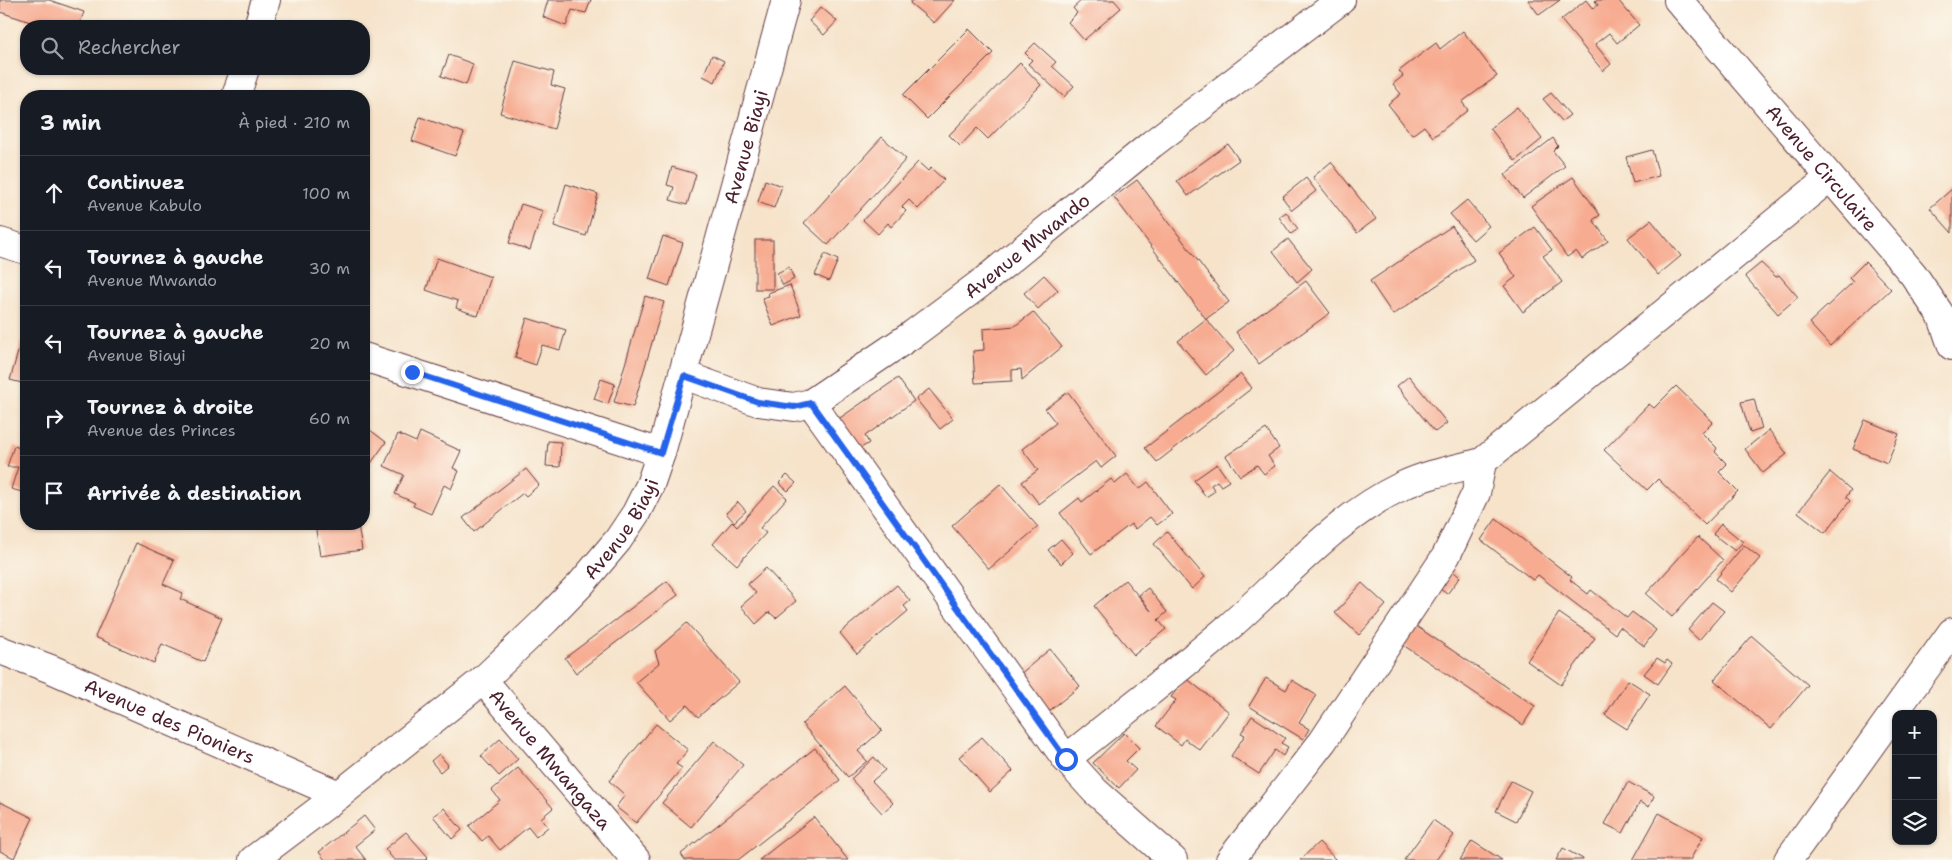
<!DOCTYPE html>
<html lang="fr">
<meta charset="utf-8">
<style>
body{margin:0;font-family:"Shantell Sans",sans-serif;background:#20242c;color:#f1f3f6}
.controls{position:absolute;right:15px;bottom:15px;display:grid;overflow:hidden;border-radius:10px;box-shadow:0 1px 4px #0004}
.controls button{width:45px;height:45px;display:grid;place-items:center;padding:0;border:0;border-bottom:1px solid #363941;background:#171b24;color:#f1f3f6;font:25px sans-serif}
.stop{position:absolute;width:15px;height:15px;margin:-11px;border:4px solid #2563eb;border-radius:50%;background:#fff}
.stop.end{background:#2563eb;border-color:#fff;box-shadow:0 1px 5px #0008}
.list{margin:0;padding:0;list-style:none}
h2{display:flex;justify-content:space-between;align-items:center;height:65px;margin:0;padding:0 20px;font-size:21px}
h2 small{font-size:16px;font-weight:400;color:#9ea1a6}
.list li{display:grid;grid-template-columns:32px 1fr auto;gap:15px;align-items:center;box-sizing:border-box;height:75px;padding:0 20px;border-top:1px solid #363941}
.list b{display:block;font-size:19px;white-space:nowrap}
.list p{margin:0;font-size:16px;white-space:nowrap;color:#9ea1a6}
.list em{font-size:16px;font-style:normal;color:#9ea1a6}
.icon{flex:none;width:28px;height:28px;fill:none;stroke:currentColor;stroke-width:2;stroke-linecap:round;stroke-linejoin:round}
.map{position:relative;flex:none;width:1952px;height:860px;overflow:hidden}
.search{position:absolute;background:#171b24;box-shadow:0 1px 4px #0004;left:20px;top:20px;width:350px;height:55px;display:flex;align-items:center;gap:12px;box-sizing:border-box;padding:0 18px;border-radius:20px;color:#9ea1a6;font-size:19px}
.panel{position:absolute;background:#171b24;box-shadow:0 1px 4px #0004;left:20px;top:90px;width:350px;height:440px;border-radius:20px}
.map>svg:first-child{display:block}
.building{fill:#f7ac91}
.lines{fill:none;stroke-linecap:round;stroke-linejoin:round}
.minor-casing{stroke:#643c43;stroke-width:30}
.tertiary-casing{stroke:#643c43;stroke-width:30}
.minor{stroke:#fff;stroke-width:28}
.tertiary{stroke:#fff;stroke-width:28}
.route{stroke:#2563eb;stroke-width:6}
.labels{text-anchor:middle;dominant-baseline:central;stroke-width:5;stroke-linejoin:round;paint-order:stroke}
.street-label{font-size:19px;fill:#4a1f2b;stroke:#fbf7ec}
</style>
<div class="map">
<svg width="1952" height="860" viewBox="0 0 1952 860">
<rect width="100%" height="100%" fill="#fbf7ec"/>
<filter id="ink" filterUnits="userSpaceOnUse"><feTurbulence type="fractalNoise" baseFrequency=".02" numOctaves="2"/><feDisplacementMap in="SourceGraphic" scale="10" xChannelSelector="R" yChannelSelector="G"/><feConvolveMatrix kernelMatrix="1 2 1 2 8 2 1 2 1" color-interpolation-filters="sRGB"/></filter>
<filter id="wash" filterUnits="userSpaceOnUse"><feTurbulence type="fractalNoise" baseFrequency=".0096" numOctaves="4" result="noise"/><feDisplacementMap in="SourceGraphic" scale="20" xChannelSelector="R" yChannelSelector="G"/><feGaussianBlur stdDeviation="1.12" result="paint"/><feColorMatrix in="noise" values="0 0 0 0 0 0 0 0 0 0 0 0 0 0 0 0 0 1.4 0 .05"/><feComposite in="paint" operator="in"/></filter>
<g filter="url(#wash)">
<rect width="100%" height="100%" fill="#f6e3ca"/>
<g id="blocks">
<g class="building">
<polygon points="0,0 49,0 84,12 79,26 43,26 0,12"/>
<polygon points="548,0 591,0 586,13 572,10 566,26 543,17"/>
<polygon points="912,0 955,0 934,23 910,3"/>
<polygon points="1082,0 1114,0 1121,8 1084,40 1068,22 1077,13 1073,8"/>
<polygon points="1528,0 1560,0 1539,15"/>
<polygon points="1586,0 1593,9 1598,5 1595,1 1596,0 1618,0 1639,25 1617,43 1609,33 1595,44 1611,64 1603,71 1561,20"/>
<polygon points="821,7 837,21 824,35 809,21"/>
<polygon points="969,29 993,53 927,119 903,95"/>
<polygon points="1463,31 1497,76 1462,102 1468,110 1433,137 1424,126 1412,135 1388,104 1401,94 1393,84 1403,76 1399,71 1436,43 1440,49"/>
<polygon points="1035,43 1056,62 1052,66 1074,86 1064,97 1028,64 1032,60 1025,53"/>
<polygon points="449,55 473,64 466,85 441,76"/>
<polygon points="712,55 724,61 715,82 703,76"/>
<polygon points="515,61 554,72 551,85 565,89 554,129 500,113"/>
<polygon points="1020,63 1041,85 988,139 977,128 960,146 949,135"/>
<polygon points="1551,93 1570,115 1562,121 1543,99"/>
<polygon points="1517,107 1542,139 1515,161 1490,128"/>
<polygon points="420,117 464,133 455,156 412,141"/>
<polygon points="882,137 906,159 828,245 804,223"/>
<polygon points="1553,138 1558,146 1553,151 1565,166 1523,198 1505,175"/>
<polygon points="1228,144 1239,160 1188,196 1177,181"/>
<polygon points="1652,150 1659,176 1633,183 1626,157"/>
<polygon points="918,162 928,171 931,168 944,180 918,209 909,200 902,207 906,211 891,227 888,223 878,234 863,220"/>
<polygon points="1331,162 1376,219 1357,233 1313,177"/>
<polygon points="672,167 696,174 687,205 670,200 674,187 667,185"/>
<polygon points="1573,177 1600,215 1593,220 1608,241 1582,259 1576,251 1567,257 1531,206"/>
<polygon points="1306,178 1316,191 1292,210 1282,197"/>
<polygon points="765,180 782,186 774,208 758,202"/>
<polygon points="1137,180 1229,302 1206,319 1114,197"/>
<polygon points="566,184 598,194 586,236 554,226"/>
<polygon points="1952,189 1952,233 1930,208"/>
<polygon points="1467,200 1489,226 1473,240 1450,214"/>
<polygon points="521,204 543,211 530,250 509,243"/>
<polygon points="1286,212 1298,229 1291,234 1279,217"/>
<polygon points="1651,220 1681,256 1658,275 1628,238"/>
<polygon points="1452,226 1474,260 1393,315 1370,281"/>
<polygon points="1535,227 1552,250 1543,256 1562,282 1523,312 1504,286 1516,277 1499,253"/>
<polygon points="663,236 683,243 669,286 649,279"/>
<polygon points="1288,239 1312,269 1297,282 1273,251"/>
<rect x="755" y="240" width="18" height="49"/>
<polygon points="825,254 838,260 829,281 815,275"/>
<polygon points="437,258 491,277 478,316 456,308 458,301 426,290"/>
<polygon points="1865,262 1891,289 1830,346 1809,323 1853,282 1849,278"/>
<polygon points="1761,263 1776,277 1779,275 1798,297 1778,314 1745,276"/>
<polygon points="789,267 794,279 783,285 777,273"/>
<polygon points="1044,275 1058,290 1038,309 1024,293"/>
<polygon points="1306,281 1330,313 1259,364 1236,332"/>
<polygon points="790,285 801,315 773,326 762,298 769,296 768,293"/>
<polygon points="645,296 664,302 633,407 614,402"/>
<polygon points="1033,312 1062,347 1022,380 1021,369 1012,370 1012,381 975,383 973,351 984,350 983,329 1015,326"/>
<polygon points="527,318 566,330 560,350 542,345 536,365 515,358"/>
<polygon points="1206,319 1234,351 1206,375 1178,341"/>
<polygon points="26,324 26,384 10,380"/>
<polygon points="1241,374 1252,388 1157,462 1145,448"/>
<polygon points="1409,376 1447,423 1435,432 1397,386"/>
<polygon points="898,378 914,401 865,436 869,443 858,450 837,420"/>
<polygon points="601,379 615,384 608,404 594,399"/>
<polygon points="1676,386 1713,422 1702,433 1717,448 1715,452 1727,464 1719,472 1738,491 1705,525 1658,479 1647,490 1604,450 1649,404 1654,408"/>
<polygon points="929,389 953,419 940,429 916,399"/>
<polygon points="1068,392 1116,456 1101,468 1096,461 1039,504 1022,482 1038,470 1022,449 1056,423 1045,409"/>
<polygon points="1754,399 1762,429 1750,433 1741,402"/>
<polygon points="1865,420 1899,434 1887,463 1853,449"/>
<polygon points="1266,429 1279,448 1268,456 1275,466 1264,474 1257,465 1240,476 1226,456"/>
<polygon points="370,430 386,442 364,473 364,439"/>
<polygon points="1769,430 1787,454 1763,473 1745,449"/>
<polygon points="420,432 461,451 453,468 459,471 451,489 444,485 431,514 413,506 415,503 395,494 404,475 384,466 398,434 416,442"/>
<polygon points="548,441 561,442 560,467 546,466"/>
<polygon points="14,446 26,450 26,493 11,489 18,467 7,467"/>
<polygon points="1217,464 1229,481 1221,486 1217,481 1211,485 1215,491 1206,497 1194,480"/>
<polygon points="526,469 539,485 526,496 523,493 474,532 463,518"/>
<polygon points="1830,472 1851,490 1846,497 1850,501 1825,533 1798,512"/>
<polygon points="1127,474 1139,489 1148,482 1172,514 1157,525 1150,517 1135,529 1131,524 1091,554 1060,513 1079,498 1082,502 1111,479 1115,484"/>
<polygon points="787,475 796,483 788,491 779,483"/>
<polygon points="1000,484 1038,527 989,569 952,526"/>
<polygon points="774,486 787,498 760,528 766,533 737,565 713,544 732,522 737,527"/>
<polygon points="738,502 746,511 734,522 726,513"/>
<polygon points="1496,519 1572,577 1570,580 1588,594 1591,590 1627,618 1632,612 1656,630 1644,646 1620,627 1615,634 1538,575 1533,580 1481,540"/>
<polygon points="236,524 248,524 246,528"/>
<polygon points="315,524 358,524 362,550 320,556"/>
<polygon points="1721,524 1743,542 1735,551 1713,534"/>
<polygon points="1167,532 1205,577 1192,589 1154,544"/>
<polygon points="1698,537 1723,560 1672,617 1646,594"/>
<polygon points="1061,539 1073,553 1061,564 1048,550"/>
<polygon points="136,543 174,560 163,584 183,593 180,599 222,618 203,662 162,644 154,663 95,637"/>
<polygon points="1744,545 1760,558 1731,592 1716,579"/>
<polygon points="1448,567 1460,577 1447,594 1435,585"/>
<polygon points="766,568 796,601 776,618 769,612 756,624 741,606 756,593 748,584"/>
<polygon points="1125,580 1151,611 1139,595 1148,588 1167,612 1158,620 1166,629 1134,655 1094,606"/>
<polygon points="667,581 678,595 576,673 565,658"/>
<polygon points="1362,583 1386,605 1359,635 1335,613"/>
<polygon points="897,585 910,601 904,606 908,611 857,654 840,633"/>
<polygon points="1712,602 1724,611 1699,640 1688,630"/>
<polygon points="1559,613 1595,638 1561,685 1527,661"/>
<polygon points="687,623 739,682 698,717 687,705 670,720 636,682 659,663 655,651"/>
<polygon points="1413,624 1535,706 1523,725 1400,643"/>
<polygon points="1752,636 1808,685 1771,729 1714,680"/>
<polygon points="1050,649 1080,686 1048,712 1019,675"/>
<polygon points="1657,658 1665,663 1667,660 1672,664 1658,684 1644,674"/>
<polygon points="1186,678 1229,712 1200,750 1185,739 1181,745 1156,726 1176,700 1171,697"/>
<polygon points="1266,678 1286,690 1292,680 1316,695 1299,723 1309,729 1303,739 1249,706"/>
<polygon points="1628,680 1650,694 1627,729 1605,715"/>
<polygon points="845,686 882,730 858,751 867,761 848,777 802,724"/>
<polygon points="1252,716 1285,738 1281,743 1288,747 1283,756 1275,750 1259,774 1231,756 1245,735 1241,733"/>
<polygon points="656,724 688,750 676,764 682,768 636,823 616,807 625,795 609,781"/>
<polygon points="1124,733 1139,748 1126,761 1136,770 1119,788 1093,763"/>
<polygon points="982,737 1013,771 990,792 959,757"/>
<polygon points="500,739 518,759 499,776 481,756"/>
<polygon points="714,741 743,765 691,827 662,803"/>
<polygon points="815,748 840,780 738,860 685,860 681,854"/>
<polygon points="439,754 448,765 440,772 431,761"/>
<polygon points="874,757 885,770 872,781 893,803 882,813 851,779"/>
<polygon points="518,768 553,808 541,818 548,827 536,837 528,827 500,850 488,836 482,841 469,826 500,800 492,790"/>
<polygon points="1511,781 1531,791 1516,821 1496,811"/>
<polygon points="1628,782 1654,796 1649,807 1640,802 1623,833 1605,824"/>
<polygon points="0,802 33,818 14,858 0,851"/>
<polygon points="444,808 462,830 452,839 433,816"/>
<polygon points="1659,813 1703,837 1690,860 1633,860"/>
<polygon points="364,816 375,830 355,846 366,860 325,860 319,852"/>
<polygon points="814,817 848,860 759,860"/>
<polygon points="1433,820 1454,835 1436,860 1404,860"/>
<polygon points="406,832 428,857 425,860 394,860 385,849"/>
<polygon points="1472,841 1502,860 1460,860"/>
<polygon points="1319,842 1336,860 1300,860"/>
<polygon points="1563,848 1583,859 1583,860 1556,860"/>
</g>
</g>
</g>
<g filter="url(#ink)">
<use href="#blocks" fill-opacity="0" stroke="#643c43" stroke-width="1"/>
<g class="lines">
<g class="minor-casing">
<g id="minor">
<path id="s1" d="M1678,0L1913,274L1942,317L1952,346"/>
<polyline points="258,26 266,0"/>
<polyline points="236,96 245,69"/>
<polyline points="0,242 26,250"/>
<polyline points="364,357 661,453"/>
<path id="s2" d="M684,375L758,402L794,407L811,403L913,334L985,280L1152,144L1341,0"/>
<polyline points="811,403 1066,759 1095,791 1173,860"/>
<path id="s3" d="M0,650L51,669L339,795"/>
<path id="s4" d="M483,680L636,860"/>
<path d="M1066,759C1120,715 1177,672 1230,626C1286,577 1335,518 1402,486C1427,474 1455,469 1482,462L1829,178"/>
<polyline points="1230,860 1323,741 1446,556 1476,493 1482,462"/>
<polyline points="1788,860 1952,632"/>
</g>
</g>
<g class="tertiary-casing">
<g id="tertiary">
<path id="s5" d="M253,860L339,795L483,680L546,620L581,584L618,540L636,513L650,485L661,453L786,0"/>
</g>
</g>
<use href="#minor" class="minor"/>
<use href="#tertiary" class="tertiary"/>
</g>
</g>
<g class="lines" filter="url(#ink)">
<polyline class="route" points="412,372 661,453 684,376 758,402 794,407 811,403 1066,759"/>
</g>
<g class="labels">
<g class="street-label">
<text stroke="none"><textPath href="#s5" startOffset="902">Avenue Biayi</textPath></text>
<text stroke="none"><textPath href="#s1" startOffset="221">Avenue Circulaire</textPath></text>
<text stroke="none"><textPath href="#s2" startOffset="400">Avenue Mwando</textPath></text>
<text stroke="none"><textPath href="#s5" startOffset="498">Avenue Biayi</textPath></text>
<text stroke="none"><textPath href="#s3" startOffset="184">Avenue des Pioniers</textPath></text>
<text stroke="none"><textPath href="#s4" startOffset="104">Avenue Mwangaza</textPath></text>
</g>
</g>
</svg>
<div class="controls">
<button>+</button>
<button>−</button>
<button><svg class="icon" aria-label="layers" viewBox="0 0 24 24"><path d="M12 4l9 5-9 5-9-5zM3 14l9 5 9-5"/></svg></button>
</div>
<div class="stop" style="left:1066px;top:759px"></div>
<div class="stop end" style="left:412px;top:372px"></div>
<div class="search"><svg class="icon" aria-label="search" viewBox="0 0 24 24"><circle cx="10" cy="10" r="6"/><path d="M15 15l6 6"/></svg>Rechercher</div>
<section class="panel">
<h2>3 min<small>À pied · 210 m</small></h2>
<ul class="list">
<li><svg class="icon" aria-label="ahead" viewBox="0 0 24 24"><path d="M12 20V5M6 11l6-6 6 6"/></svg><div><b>Continuez</b><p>Avenue Kabulo</p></div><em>100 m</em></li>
<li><svg class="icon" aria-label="left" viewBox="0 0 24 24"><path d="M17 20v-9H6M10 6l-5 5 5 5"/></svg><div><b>Tournez à gauche</b><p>Avenue Mwando</p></div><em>30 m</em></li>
<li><svg class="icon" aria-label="left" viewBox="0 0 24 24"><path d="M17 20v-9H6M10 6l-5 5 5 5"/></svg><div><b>Tournez à gauche</b><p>Avenue Biayi</p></div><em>20 m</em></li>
<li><svg class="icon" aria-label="right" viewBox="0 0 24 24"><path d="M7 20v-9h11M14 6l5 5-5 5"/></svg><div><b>Tournez à droite</b><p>Avenue des Princes</p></div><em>60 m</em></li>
<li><svg class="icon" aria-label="arrive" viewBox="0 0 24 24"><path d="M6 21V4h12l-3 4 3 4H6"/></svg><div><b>Arrivée à destination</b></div></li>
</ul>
</section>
</div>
